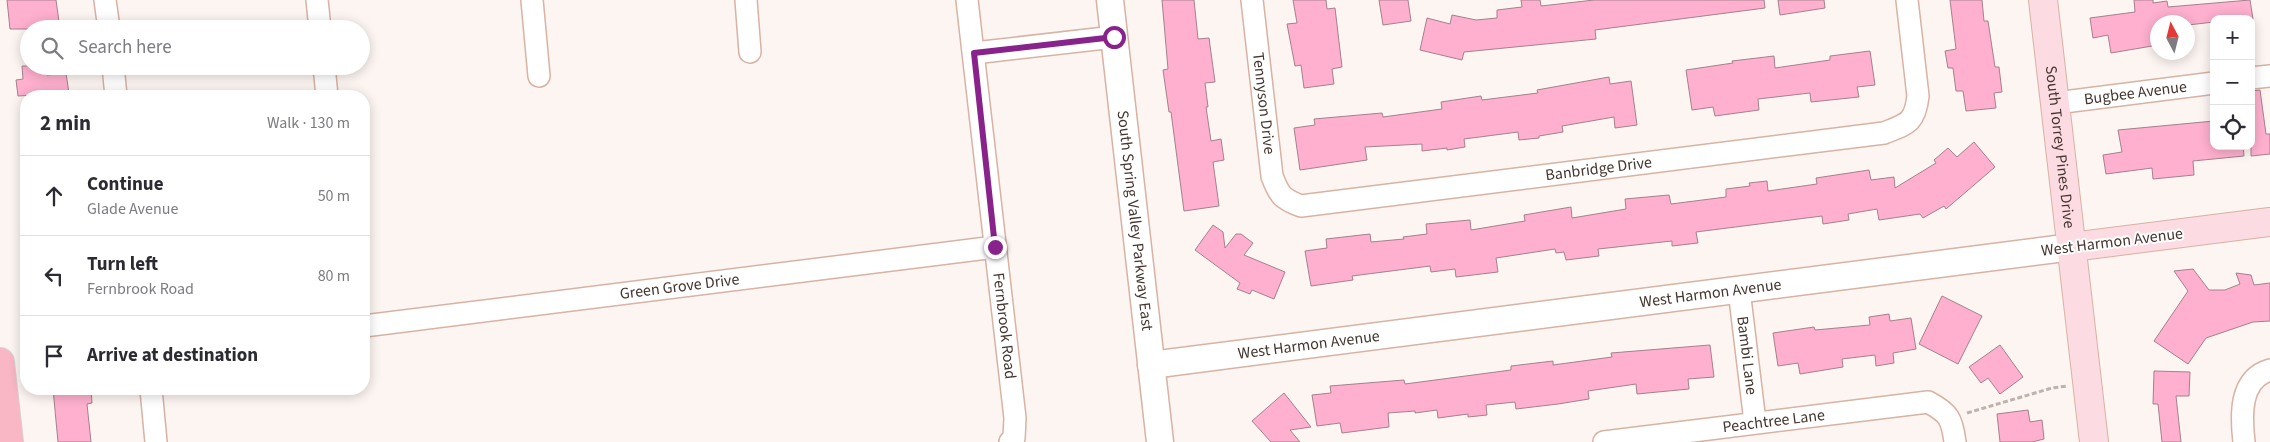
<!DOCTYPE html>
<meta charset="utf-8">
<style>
body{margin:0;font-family:"Source Sans 3",sans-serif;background:#f2f2f3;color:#2b2b33}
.controls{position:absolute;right:15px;top:15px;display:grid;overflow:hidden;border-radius:10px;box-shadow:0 2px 12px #0003}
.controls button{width:45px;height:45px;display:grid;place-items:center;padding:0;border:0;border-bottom:1px solid #e1e1e2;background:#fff;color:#2b2b33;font:25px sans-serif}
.compass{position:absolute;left:2150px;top:15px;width:45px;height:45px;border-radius:50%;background:#fff;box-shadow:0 2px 12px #0003;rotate:353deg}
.stop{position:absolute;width:15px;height:15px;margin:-11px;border:4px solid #88238b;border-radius:50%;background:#fff}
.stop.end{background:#88238b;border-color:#fff;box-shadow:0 1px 5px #0008}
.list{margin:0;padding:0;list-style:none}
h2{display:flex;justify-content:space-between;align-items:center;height:65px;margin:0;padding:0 20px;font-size:21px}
h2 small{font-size:16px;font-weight:400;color:#7c7c81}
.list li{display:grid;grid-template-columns:32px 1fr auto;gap:15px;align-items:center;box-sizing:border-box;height:80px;padding:0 20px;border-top:1px solid #e1e1e2}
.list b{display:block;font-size:19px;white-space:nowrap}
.list p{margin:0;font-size:16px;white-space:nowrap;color:#7c7c81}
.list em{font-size:16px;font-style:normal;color:#7c7c81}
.icon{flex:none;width:28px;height:28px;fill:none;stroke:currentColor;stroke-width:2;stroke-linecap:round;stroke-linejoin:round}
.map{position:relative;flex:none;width:2270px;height:442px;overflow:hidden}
.search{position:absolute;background:#fff;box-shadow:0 2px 12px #0003;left:20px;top:20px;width:350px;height:55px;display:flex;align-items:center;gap:12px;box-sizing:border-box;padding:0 18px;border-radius:28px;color:#7c7c81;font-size:19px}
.panel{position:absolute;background:#fff;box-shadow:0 2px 12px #0003;left:20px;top:90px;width:350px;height:305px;border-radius:20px}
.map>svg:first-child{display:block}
.building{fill:#feb0ce;stroke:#a5808d}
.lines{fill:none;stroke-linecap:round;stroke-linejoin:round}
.minor-casing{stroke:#d8b2a3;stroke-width:24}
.tertiary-casing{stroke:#d8b2a3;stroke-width:29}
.secondary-casing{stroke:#d8b2a3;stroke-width:30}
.primary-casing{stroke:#d6d3d1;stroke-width:30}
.path{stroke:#bdb3ae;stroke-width:3;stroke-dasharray:5 2.5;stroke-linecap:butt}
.minor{stroke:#fff;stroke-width:21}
.tertiary{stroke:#fff;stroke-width:26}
.secondary{stroke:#fcdbe2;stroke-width:28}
.primary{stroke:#f9b6c5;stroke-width:28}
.route{stroke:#88238b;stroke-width:6}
.labels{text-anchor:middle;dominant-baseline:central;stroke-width:4;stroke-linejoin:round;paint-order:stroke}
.street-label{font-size:16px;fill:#44352f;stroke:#fff}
</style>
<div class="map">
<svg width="2270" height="442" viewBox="0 0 2270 442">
<rect width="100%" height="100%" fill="#fdf5f1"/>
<g class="building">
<polygon points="7,0 56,0 60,29 10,29"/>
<polygon points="1162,0 1194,0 1198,39 1209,38 1215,82 1205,83 1208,107 1206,107 1211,141 1221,139 1224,160 1213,162 1219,206 1184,211 1171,112 1169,112 1163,70 1168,69"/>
<polygon points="1293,0 1326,0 1327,9 1335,8 1342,67 1332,69 1334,84 1304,88 1301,65 1295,66 1287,24 1297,23"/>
<polygon points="1379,0 1408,0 1411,21 1383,25"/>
<polygon points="1521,0 1540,0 1541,6 1594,0 1764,0 1765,8 1595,30 1596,39 1464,52 1462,60 1420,50 1427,18 1450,24 1452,15 1476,20 1497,18 1497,10 1522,7"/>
<polygon points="1778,0 1824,0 1825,8 1780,15"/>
<polygon points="1950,0 1982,0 1984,21 1988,21 1995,67 1999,67 2002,92 1994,93 1996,108 1966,111 1963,91 1956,91 1953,68 1948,68 1945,51 1956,49"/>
<polygon points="2134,0 2153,0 2153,3 2167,1 2168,7 2250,0 2253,19 2214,19 2214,22 2188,25 2185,19 2158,22 2158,45 2111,53 2108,35 2093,38 2090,18 2135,12"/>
<polygon points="1870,51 1875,85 1857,87 1859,97 1811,102 1810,93 1758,99 1759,110 1715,116 1713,107 1692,110 1686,70 1733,63 1732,61 1774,56 1775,68 1830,60 1830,56"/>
<polygon points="22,66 46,66 47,75 66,73 69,93 18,96 16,80 23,79"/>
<polygon points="1609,77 1610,84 1631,81 1637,125 1615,128 1614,117 1562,126 1563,132 1539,136 1539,138 1519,140 1518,132 1464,139 1465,147 1447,150 1447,148 1422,151 1422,144 1365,147 1367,160 1300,170 1294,128 1315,125 1314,119 1382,113 1383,117 1442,109 1441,102 1481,96 1482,100 1538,93 1537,90"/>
<polygon points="2260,90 2266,134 2270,134 2270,154 2251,156 2251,91"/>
<polygon points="2214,121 2214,146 2243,146 2244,156 2193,161 2194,175 2153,179 2152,168 2106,174 2103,155 2122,152 2118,130"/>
<polygon points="1974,142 1995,167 1946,209 1944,206 1923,218 1920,214 1879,220 1877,209 1848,214 1849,220 1823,224 1822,216 1696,232 1698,243 1672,246 1672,241 1598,249 1599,256 1566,260 1564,252 1556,253 1555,249 1496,258 1498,272 1456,277 1455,269 1431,272 1430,266 1352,276 1353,280 1311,286 1305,251 1327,248 1326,239 1370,234 1371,242 1404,239 1403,237 1427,234 1426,224 1470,220 1471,230 1525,221 1524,215 1571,207 1572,218 1626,209 1625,199 1669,195 1671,204 1726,197 1726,189 1750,186 1749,183 1767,181 1768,191 1817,184 1816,178 1869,170 1871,180 1894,177 1895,188 1936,163 1934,160 1948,148 1957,157"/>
<polygon points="1213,225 1223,232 1225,248 1236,234 1241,234 1253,243 1244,255 1285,272 1274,299 1252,290 1250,294 1237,289 1240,283 1195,250"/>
<polygon points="2193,269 2209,290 2225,290 2240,284 2236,273 2251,275 2254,285 2270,283 2270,321 2253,322 2206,338 2188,364 2154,341 2188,291 2174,271"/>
<polygon points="1942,296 1982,316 1958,364 1919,344"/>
<polygon points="1889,314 1890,321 1911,318 1916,349 1893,353 1894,363 1876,366 1875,355 1842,359 1843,367 1800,374 1798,363 1778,366 1773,333 1814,327 1815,330 1870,325 1869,317"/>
<polygon points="1710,345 1714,377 1688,379 1689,389 1637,394 1636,384 1588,391 1589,399 1558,404 1516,409 1515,402 1486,405 1487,415 1468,417 1468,414 1438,418 1437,410 1415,413 1415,411 1388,413 1389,427 1342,433 1340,423 1317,426 1312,395 1331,393 1330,386 1404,380 1405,384 1511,370 1511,366 1553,361 1553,365 1612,357 1611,353"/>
<polygon points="2000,345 2023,377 2000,394 1988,378 1981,383 1969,367"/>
<polygon points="2154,371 2190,372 2189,396 2176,396 2181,442 2162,442 2158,404 2153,404"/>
<polygon points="53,389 91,389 92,403 87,404 91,442 58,442"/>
<polygon points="1284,393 1311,427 1290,430 1300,442 1271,442 1252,421"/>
<polygon points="2028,410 2030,422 2042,420 2044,439 2032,442 2000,442 1997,414"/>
</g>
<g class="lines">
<g class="minor-casing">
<g id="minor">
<polyline points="105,0 109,29"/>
<polyline points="317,0 320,29"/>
<polyline points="532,0 539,76"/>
<polyline points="746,0 750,52"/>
<path id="s1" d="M967,0L1015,418L1014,438L1010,442"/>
<path id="s2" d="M1252,0L1272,176C1279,195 1282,199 1301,206L1884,133C1907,124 1915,123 1918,96L1907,0"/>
<polyline points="974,53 1114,37"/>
<polyline points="113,66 116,96"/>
<polyline points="324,66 327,96"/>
<polyline points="2251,78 2270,76"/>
<path id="s3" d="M2056,103L2214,83"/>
<path id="s4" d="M1739,290L1755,422"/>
<path id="s5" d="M364,326L995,247"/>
<polyline points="151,389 156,442"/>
<path id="s6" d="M1604,442L1928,402C1949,413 1952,419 1955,442"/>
<path d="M2244,442C2241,416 2239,379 2270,370"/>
</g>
</g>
<g class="tertiary-casing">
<g id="tertiary">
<path id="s7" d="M1110,0L1160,442"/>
<path id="s8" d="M1151,365L2072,247"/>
</g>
</g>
<g class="secondary-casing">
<g id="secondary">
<path id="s9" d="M2043,0L2094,442"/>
<polyline points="2072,247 2270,222"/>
</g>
</g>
<g class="primary-casing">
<polyline id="primary" points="0,362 9,442"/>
</g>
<polyline class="path" points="1967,413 2052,388 2067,386"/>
<use href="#minor" class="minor"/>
<use href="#tertiary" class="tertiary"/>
<use href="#secondary" class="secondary"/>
<use href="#primary" class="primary"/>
</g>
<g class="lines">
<polyline class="route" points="995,247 974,53 1114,37"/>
</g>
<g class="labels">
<g class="street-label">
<text stroke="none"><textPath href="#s3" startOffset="80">Bugbee Avenue</textPath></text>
<text stroke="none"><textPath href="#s2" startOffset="104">Tennyson Drive</textPath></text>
<text stroke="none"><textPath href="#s9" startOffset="148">South Torrey Pines Drive</textPath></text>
<text stroke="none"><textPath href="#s2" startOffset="521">Banbridge Drive</textPath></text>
<text stroke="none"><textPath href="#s7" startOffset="222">South Spring Valley Parkway East</textPath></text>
<text transform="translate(2112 242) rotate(-7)">West Harmon Avenue</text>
<text stroke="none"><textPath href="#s5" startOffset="318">Green Grove Drive</textPath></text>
<text stroke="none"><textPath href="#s8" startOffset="564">West Harmon Avenue</textPath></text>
<text stroke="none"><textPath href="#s1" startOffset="328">Fernbrook Road</textPath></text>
<text stroke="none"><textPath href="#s8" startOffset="159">West Harmon Avenue</textPath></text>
<text stroke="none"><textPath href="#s4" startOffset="66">Bambi Lane</textPath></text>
<text stroke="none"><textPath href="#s6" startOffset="171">Peachtree Lane</textPath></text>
</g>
</g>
</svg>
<div class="controls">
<button>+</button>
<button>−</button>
<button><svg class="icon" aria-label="locate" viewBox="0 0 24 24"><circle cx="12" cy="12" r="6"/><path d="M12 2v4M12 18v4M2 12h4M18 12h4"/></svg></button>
</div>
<svg class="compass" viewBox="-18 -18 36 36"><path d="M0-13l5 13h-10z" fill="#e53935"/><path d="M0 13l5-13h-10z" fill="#7c7c81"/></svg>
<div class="stop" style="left:1114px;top:37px"></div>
<div class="stop end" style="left:995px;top:247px"></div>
<div class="search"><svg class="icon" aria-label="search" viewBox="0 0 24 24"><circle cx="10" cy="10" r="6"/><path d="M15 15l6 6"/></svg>Search here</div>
<section class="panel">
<h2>2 min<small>Walk · 130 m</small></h2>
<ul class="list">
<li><svg class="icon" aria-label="ahead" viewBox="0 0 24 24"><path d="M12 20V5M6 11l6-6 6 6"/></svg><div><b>Continue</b><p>Glade Avenue</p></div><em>50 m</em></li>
<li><svg class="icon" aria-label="left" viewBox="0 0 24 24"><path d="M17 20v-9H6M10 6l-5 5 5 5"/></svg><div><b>Turn left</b><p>Fernbrook Road</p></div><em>80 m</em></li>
<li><svg class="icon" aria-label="arrive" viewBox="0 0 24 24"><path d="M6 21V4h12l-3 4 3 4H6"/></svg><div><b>Arrive at destination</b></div></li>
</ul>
</section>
</div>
